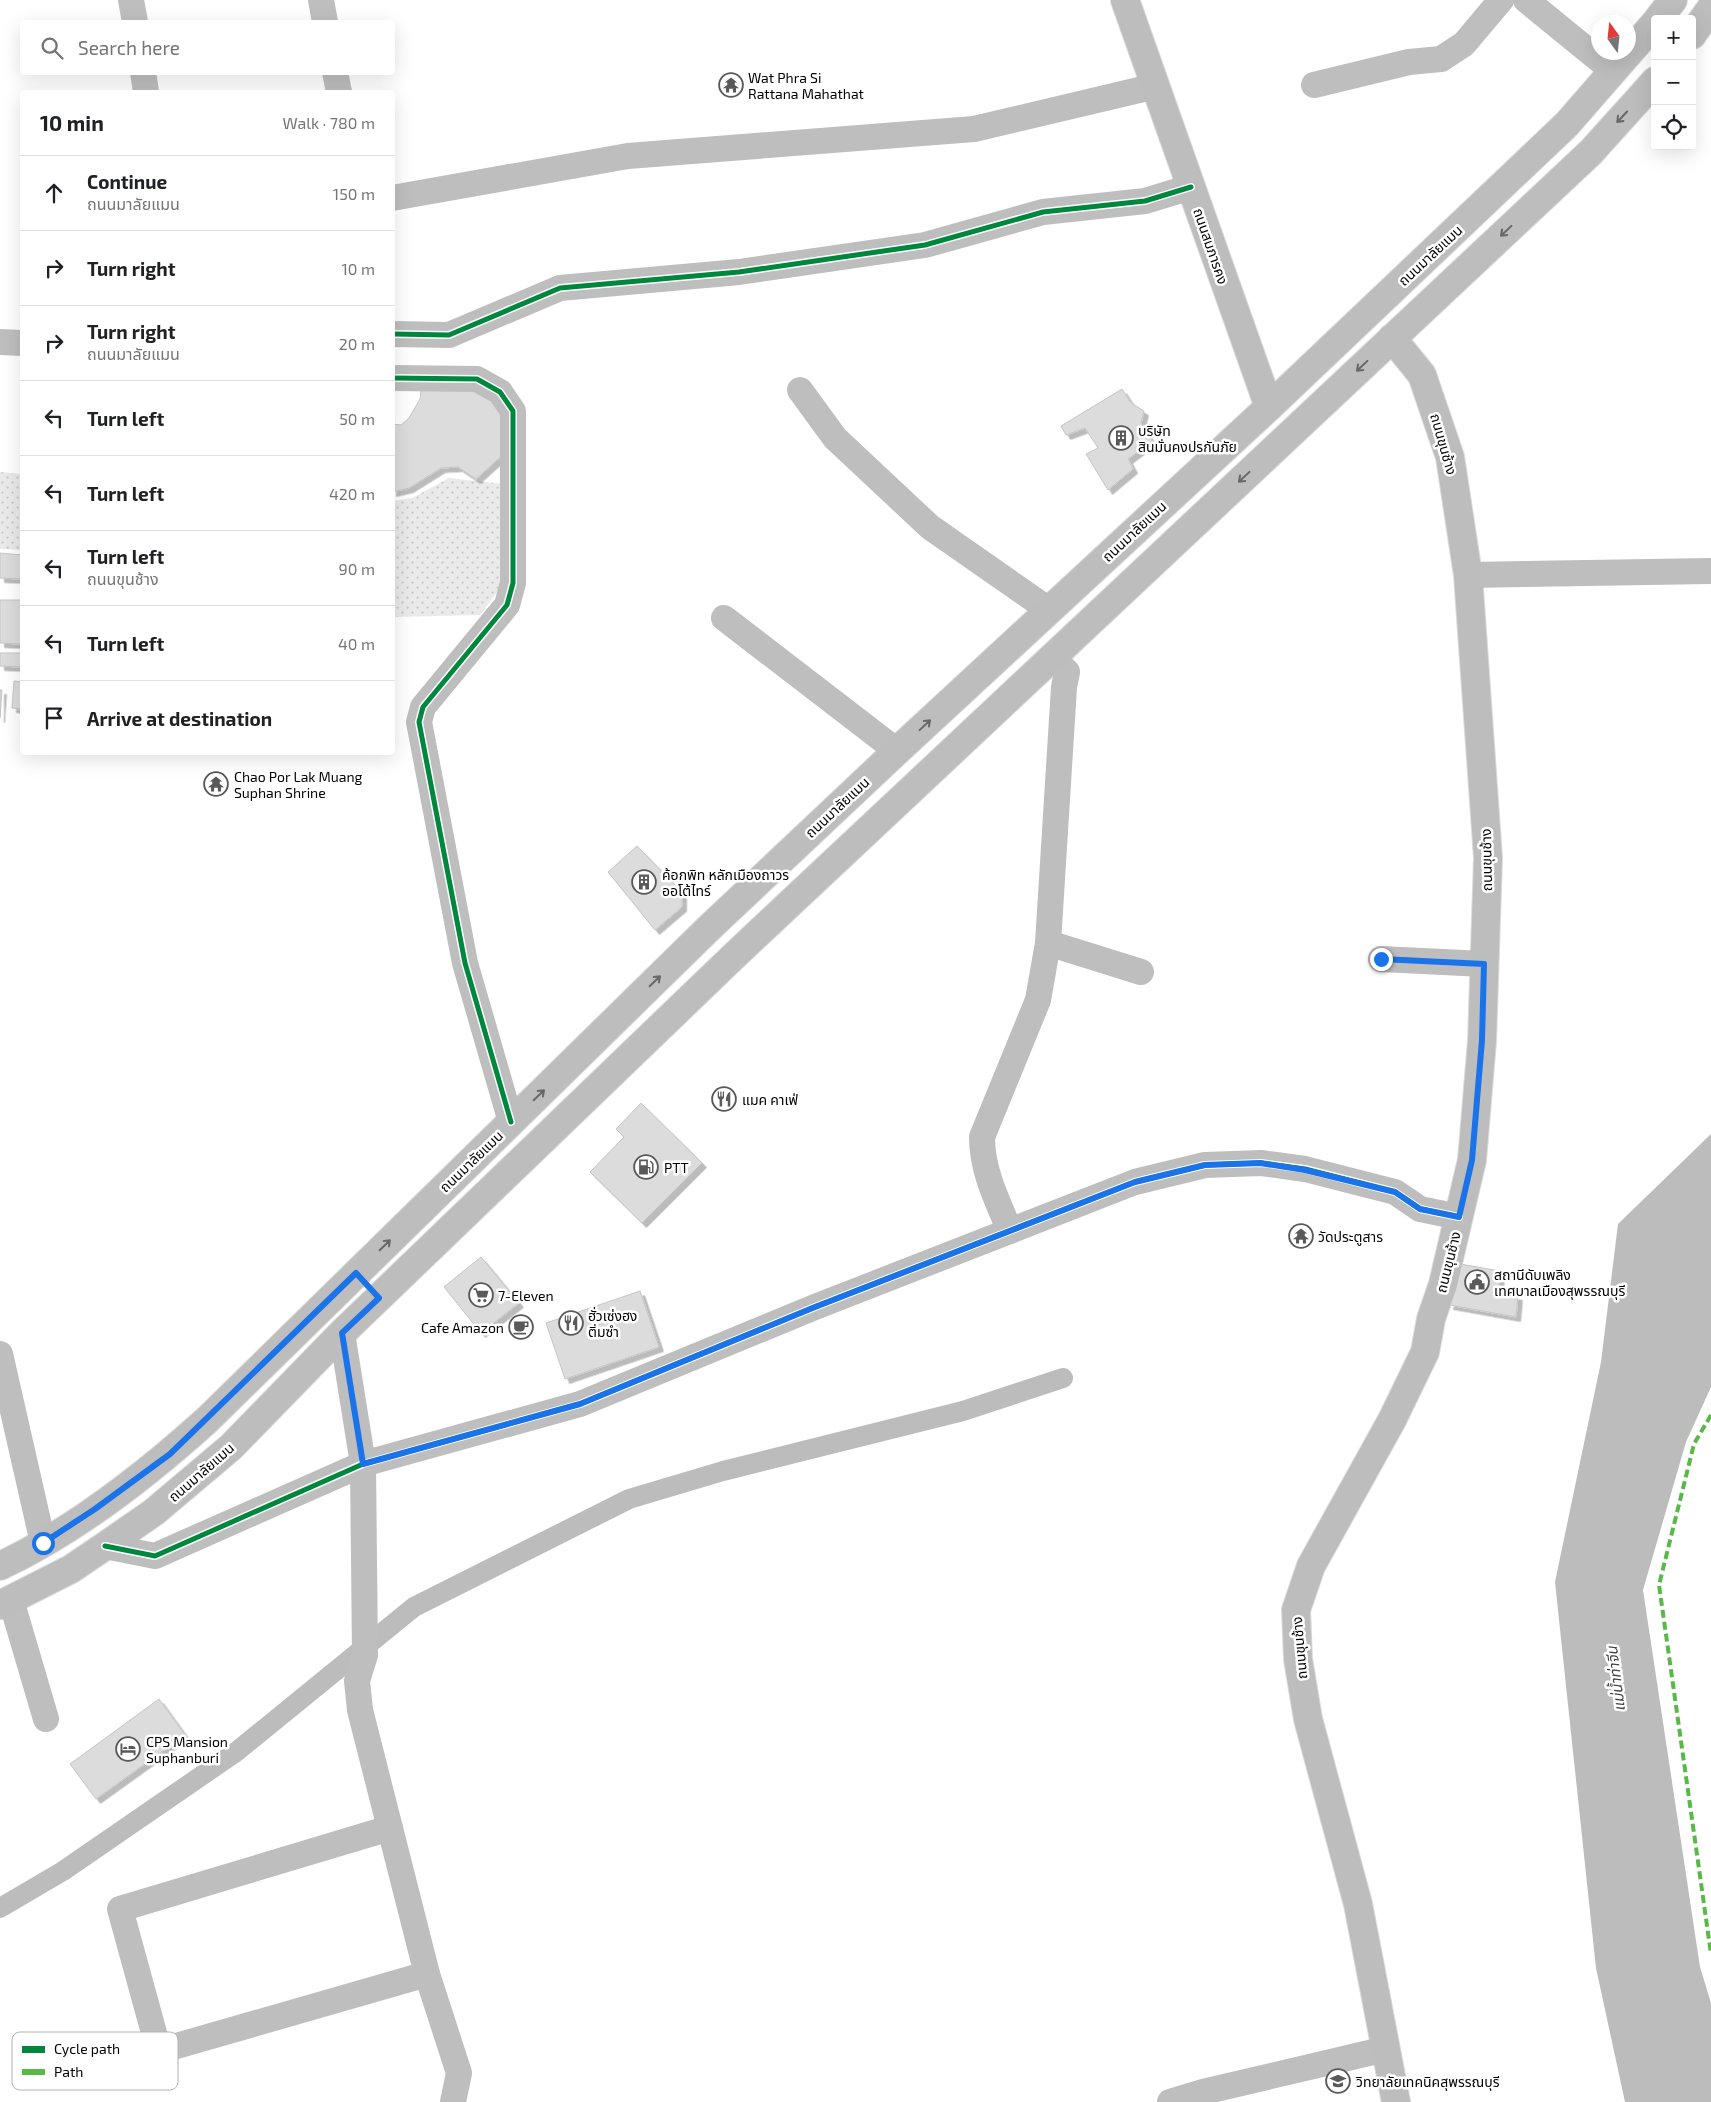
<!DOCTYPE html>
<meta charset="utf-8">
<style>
body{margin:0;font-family:"Exo 2","Noto Sans Thai",sans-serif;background:#f2f2f2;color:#202124}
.controls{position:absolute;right:15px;top:15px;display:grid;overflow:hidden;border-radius:5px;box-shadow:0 5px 20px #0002}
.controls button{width:45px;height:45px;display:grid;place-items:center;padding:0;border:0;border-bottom:1px solid #e0e0e0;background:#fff;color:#202124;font:25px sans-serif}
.compass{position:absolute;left:1591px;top:15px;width:45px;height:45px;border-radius:50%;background:#fff;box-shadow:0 5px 20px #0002;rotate:345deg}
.stop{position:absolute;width:15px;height:15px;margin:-11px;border:4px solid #1a73e8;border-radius:50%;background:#fff}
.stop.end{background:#1a73e8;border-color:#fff;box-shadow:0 1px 5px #0008}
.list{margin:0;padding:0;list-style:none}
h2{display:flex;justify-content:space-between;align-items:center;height:65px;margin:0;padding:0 20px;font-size:21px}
h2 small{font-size:16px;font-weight:400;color:#757577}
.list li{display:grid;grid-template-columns:32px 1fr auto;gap:15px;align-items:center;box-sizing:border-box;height:75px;padding:0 20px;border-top:1px solid #e0e0e0}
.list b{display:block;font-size:19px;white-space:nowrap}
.list p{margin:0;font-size:16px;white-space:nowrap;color:#757577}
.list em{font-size:16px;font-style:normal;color:#757577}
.icon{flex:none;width:28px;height:28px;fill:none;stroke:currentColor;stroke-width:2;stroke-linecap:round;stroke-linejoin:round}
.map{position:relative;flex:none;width:1711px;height:2102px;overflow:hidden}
.search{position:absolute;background:#fff;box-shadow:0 5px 20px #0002;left:20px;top:20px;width:375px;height:55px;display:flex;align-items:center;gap:12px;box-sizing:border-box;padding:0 18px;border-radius:5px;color:#757577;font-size:19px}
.panel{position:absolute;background:#fff;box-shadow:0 5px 20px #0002;left:20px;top:90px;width:375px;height:665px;border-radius:5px}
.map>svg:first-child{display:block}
.grass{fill:url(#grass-dots)}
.water{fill:#bcbcbc}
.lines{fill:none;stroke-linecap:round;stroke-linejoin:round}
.canal{stroke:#bcbcbc;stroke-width:20}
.building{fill:#dcdcdc;stroke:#c5c5c5;filter:url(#shadow)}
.major-casing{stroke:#dbdbdb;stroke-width:30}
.minor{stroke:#bebebe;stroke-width:26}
.major{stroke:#bdbdbd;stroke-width:28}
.quiet{stroke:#58b947;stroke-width:4;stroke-dasharray:8 4;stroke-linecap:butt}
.cycleway-casing{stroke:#fff;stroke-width:8}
.cycleway{stroke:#00873e;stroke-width:5}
.oneway{stroke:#686868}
.route{stroke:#1a73e8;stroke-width:6}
.labels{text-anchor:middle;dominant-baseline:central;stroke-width:5;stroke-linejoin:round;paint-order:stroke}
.poi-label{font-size:14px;fill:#000;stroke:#fff;text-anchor:start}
.street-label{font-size:14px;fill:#000;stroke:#fff}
.water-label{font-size:15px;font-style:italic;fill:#404040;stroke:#fff}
.key{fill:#fff;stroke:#b2b2b2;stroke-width:1}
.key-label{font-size:14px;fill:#000}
</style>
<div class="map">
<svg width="1711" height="2102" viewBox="0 0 1711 2102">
<defs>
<pattern id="grass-dots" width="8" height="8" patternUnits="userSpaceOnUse" patternTransform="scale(1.25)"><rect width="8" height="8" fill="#eaeaea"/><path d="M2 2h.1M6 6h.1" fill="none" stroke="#c7c7c7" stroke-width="1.8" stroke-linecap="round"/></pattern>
<filter id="shadow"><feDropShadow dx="4.5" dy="4.5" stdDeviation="0" flood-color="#0004"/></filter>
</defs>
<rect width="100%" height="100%" fill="#fff"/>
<g class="grass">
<polygon points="0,472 22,474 22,550 0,549"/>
<polygon points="449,478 504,484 502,586 480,615 393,617 392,501 412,498"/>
</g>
<polygon class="water" points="1711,1134 1711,1387 1686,1442 1643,1590 1700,1967 1711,2003 1711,2102 1625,2102 1596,1968 1555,1582 1601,1362 1618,1224"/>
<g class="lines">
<polyline class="canal" points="0,1908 63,1871 236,1752 414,1607 629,1499 723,1471 963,1411 1063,1378"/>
</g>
<g class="building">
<polygon points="422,382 475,383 504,413 507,451 476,479 458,467 441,468 409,488 392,492 392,424 401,425 409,418 420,399"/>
<polygon points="1122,389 1131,403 1144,411 1141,423 1152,441 1128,459 1133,469 1108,490 1086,454 1098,448 1085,428 1066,435 1061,426"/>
<polygon points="0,553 22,555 22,579 0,578"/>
<polygon points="0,600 22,600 22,644 0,643"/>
<polygon points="0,653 22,653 22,667 0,666"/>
<polygon points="14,681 22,682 22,709 12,708"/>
<polygon points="0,690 2,690 0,718"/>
<polygon points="637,846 682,892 682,907 655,930 608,872"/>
<polygon points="641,1103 702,1163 642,1223 590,1172 624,1137 616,1129"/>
<polygon points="481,1257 519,1303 481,1333 444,1287"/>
<polygon points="1460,1264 1500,1271 1499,1293 1518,1296 1516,1317 1449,1305"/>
<polygon points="640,1291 659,1347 565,1379 546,1323"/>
<polygon points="159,1699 185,1735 96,1799 70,1764"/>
</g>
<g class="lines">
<g class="major-casing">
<g id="major">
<polyline points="1125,0 1269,407"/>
<polyline points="1658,19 1673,0"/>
<polyline points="1692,35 1711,8"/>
<polyline points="1392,338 1422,375 1450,457 1468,575 1488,858 1482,1041 1472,1160 1443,1284 1431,1319 1425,1352 1392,1420 1311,1566 1296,1610 1298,1659 1308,1719 1358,1904 1396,2102"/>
<path d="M0,1566C75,1531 146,1475 207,1420L708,929L897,751L1269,407L1567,124L1655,23"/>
<polyline points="0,1605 71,1569 105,1546 154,1512 231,1447 342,1333 735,955 1591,152 1655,81"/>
</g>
</g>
<g class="minor">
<polyline points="131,0 135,22"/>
<polyline points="321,0 325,22"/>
<polyline points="1526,0 1613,71"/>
<polyline points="143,72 146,92"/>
<polyline points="335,72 339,92"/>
<polyline points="1314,85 1409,62 1441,59 1464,44 1501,0"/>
<polyline points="392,198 628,156 974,129 1156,86"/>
<polyline points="392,334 449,335 560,288 739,272 925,245 1043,212 1145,201 1191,187"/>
<polyline points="0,342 22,343"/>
<polyline points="392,378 477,379 500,392 513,411 513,583 507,605 423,707 419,722 465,963 511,1122"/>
<polyline points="800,390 835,438 930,527 1049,610"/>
<polyline points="1468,575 1711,571"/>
<polyline points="724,618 897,751"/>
<polyline points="1048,943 1141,972"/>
<polyline points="1381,959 1484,964"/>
<path d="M1010,1231C997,1200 982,1171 982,1137L1038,1000L1048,943L1064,687L1067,672L1052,657"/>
<polyline points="342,1333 363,1464 365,1655 357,1681 360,1710 427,1974 459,2073 453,2102"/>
<polyline points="0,1354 43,1543"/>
<polyline points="105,1546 155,1556 363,1464 580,1404 815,1307 1135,1182 1205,1165 1261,1163 1305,1169 1395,1192 1420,1209 1459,1217"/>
<polyline points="11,1600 46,1719"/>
<polyline points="390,1828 120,1909 159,2051 427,1974"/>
<polyline points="1170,2102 1203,2092 1386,2049"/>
</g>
<use href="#major" class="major"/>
<polyline class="quiet" points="1711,1415 1694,1444 1659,1585 1711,1954"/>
<g class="cycleway-casing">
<g id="cycleway">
<polyline points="392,334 449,335 560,288 739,272 925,245 1043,212 1145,201 1191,187"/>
<polyline points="392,378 477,379 500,392 513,411 513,583 507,605 423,707 419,722 465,963 511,1122"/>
<polyline points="105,1546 155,1556 363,1464 580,1404 815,1307 1135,1182 1205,1165 1261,1163 1305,1169 1395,1192 1420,1209 1459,1217"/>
</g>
</g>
<use href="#cycleway" class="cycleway"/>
</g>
<defs><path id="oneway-shaft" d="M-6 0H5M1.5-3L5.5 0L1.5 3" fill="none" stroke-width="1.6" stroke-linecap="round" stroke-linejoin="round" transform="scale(1.25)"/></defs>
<g class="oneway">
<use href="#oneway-shaft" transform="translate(1622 117) rotate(133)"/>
<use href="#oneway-shaft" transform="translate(1506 231) rotate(137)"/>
<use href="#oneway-shaft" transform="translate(1362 366) rotate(137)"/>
<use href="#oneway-shaft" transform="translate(1244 477) rotate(137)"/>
<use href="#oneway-shaft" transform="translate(925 725) rotate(-43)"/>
<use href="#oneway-shaft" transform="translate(655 981) rotate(-44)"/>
<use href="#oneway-shaft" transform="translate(539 1095) rotate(-44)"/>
<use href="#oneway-shaft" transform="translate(385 1245) rotate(-44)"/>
</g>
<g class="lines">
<polyline class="route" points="43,1543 95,1509 170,1454 356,1273 379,1298 342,1333 363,1464 580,1404 815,1307 1135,1182 1205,1165 1260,1163 1305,1170 1395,1192 1420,1209 1459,1217 1472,1160 1482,1040 1484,964 1381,959"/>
</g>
<defs>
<g id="temple-ring" transform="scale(1.25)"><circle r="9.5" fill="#fff" stroke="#595959" stroke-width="1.5"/><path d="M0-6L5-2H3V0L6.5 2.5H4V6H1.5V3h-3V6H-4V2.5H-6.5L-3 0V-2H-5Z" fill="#595959"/></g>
<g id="building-ring" transform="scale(1.25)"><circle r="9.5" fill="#fff" stroke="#595959" stroke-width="1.5"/><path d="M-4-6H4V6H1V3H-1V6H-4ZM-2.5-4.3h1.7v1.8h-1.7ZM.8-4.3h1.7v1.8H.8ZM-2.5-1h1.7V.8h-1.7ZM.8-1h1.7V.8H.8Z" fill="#595959"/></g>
<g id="restaurant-ring" transform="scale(1.25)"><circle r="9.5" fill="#fff" stroke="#595959" stroke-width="1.5"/><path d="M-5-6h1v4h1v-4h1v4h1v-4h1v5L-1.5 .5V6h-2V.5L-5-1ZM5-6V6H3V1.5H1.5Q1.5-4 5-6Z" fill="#595959"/></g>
<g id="fuel-ring" transform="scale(1.25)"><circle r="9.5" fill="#fff" stroke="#595959" stroke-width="1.5"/><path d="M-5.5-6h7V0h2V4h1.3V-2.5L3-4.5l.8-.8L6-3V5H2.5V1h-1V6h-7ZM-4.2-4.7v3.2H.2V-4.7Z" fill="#595959"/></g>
<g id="civic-ring" transform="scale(1.25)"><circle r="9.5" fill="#fff" stroke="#595959" stroke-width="1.5"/><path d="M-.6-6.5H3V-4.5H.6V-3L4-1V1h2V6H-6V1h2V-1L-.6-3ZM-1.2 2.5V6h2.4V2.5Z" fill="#595959"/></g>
<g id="supermarket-ring" transform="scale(1.25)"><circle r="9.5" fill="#fff" stroke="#595959" stroke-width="1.5"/><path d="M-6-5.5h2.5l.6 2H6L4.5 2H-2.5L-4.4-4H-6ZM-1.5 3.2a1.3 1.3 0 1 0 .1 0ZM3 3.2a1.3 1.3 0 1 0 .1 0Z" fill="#595959"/></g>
<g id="cafe-ring" transform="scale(1.25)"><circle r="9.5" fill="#fff" stroke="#595959" stroke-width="1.5"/><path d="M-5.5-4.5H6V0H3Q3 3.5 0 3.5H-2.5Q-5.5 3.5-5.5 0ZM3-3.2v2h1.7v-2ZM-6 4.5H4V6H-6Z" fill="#595959"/></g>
<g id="hotel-ring" transform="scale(1.25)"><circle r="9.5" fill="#fff" stroke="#595959" stroke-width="1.5"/><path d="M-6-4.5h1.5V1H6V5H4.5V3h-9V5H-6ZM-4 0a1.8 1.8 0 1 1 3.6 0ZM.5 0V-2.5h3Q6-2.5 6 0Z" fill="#595959"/></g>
<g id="university-ring" transform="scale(1.25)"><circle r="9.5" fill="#fff" stroke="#595959" stroke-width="1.5"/><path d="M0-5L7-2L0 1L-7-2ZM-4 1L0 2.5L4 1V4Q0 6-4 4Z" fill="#595959"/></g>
</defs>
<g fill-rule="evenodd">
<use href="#temple-ring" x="731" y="85"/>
<use href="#building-ring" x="1121" y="438"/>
<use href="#temple-ring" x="216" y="784"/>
<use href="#building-ring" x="644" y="882"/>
<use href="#restaurant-ring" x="724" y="1099"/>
<use href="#fuel-ring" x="646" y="1167"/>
<use href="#temple-ring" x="1301" y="1236"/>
<use href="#civic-ring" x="1477" y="1282"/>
<use href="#supermarket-ring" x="481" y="1295"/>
<use href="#restaurant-ring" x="571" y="1323"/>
<use href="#cafe-ring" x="521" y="1327"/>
<use href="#hotel-ring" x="128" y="1749"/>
<use href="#university-ring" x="1338" y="2081"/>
</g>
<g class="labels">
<g class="poi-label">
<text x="748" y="77">Wat Phra Si<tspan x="748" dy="16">Rattana Mahathat</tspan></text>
<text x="1138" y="430">บริษัท<tspan x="1138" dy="16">สินมั่นคงปรกันภัย</tspan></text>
<text x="234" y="776">Chao Por Lak Muang<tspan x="234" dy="16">Suphan Shrine</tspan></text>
<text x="662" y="874">ค้อกพิท หลักเมืองถาวร<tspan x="662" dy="16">ออโต้ไทร์</tspan></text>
<text x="742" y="1099">แมค คาเฟ่</text>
<text x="664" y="1167">PTT</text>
<text x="1318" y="1236">วัดประตูสาร</text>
<text x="1494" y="1274">สถานีดับเพลิง<tspan x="1494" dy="16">เทศบาลเมืองสุพรรณบุรี</tspan></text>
<text x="498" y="1295">7-Eleven</text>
<text x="588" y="1315">ฮั่วเซ่งฮง<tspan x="588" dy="16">ติ่มซำ</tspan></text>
<text x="504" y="1327" text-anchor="end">Cafe Amazon</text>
<text x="146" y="1741">CPS Mansion<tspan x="146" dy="16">Suphanburi</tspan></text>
<text x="1356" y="2081">วิทยาลัยเทคนิคสุพรรณบุรี</text>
</g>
<g class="street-label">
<text transform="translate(1211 246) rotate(71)">ถนนสมภารคง</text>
<text transform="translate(1430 255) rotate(-43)">ถนนมาลัยแมน</text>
<text transform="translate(1444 444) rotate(74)">ถนนขุนช้าง</text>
<text transform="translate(1134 531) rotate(-43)">ถนนมาลัยแมน</text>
<text transform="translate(837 807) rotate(-43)">ถนนมาลัยแมน</text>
<text transform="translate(1486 860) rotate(-91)">ถนนขุนช้าง</text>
<text transform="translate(471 1161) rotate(-44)">ถนนมาลัยแมน</text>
<text transform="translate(1448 1262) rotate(-76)">ถนนขุนช้าง</text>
<text transform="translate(201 1472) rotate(-41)">ถนนมาลัยแมน</text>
<text transform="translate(1299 1648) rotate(-95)">ถนนขุนช้าง</text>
</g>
<g class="water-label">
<text transform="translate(1615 1679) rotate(-97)">แม่น้ำท่าจีน</text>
</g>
</g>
<rect x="12" y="2032" width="166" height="58" rx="8" class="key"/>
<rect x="22" y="2046" width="23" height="7" fill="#00873e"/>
<rect x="22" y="2069" width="23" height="6" fill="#58b947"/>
<g class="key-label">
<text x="54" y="2054">Cycle path</text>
<text x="54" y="2077">Path</text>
</g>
</svg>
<div class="controls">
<button>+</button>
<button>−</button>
<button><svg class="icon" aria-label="locate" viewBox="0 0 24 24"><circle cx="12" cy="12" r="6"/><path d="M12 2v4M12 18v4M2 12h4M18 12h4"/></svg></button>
</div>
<svg class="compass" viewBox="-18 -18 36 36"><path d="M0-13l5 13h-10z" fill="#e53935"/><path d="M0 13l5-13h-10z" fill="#757577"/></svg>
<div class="stop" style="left:43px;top:1543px"></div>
<div class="stop end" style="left:1381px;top:959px"></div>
<div class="search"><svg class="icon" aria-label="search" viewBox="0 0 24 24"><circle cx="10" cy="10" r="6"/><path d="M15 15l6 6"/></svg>Search here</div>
<section class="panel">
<h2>10 min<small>Walk · 780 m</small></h2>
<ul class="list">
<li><svg class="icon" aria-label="ahead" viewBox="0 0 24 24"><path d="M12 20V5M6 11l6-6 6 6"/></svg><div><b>Continue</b><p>ถนนมาลัยแมน</p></div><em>150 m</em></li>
<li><svg class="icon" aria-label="right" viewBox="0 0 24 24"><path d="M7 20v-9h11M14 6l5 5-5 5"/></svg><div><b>Turn right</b></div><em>10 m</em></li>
<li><svg class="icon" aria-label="right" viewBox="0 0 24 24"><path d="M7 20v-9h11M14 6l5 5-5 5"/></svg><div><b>Turn right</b><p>ถนนมาลัยแมน</p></div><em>20 m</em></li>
<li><svg class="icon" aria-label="left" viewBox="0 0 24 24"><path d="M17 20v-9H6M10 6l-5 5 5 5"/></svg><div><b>Turn left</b></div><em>50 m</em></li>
<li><svg class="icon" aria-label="left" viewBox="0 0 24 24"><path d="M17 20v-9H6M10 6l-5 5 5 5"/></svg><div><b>Turn left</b></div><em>420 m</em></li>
<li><svg class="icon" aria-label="left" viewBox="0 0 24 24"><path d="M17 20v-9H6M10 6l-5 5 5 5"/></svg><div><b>Turn left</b><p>ถนนขุนช้าง</p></div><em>90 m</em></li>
<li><svg class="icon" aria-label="left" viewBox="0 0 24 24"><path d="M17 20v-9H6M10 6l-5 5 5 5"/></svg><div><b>Turn left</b></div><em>40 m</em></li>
<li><svg class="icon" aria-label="arrive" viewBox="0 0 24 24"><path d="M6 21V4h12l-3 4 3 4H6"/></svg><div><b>Arrive at destination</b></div></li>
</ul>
</section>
</div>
